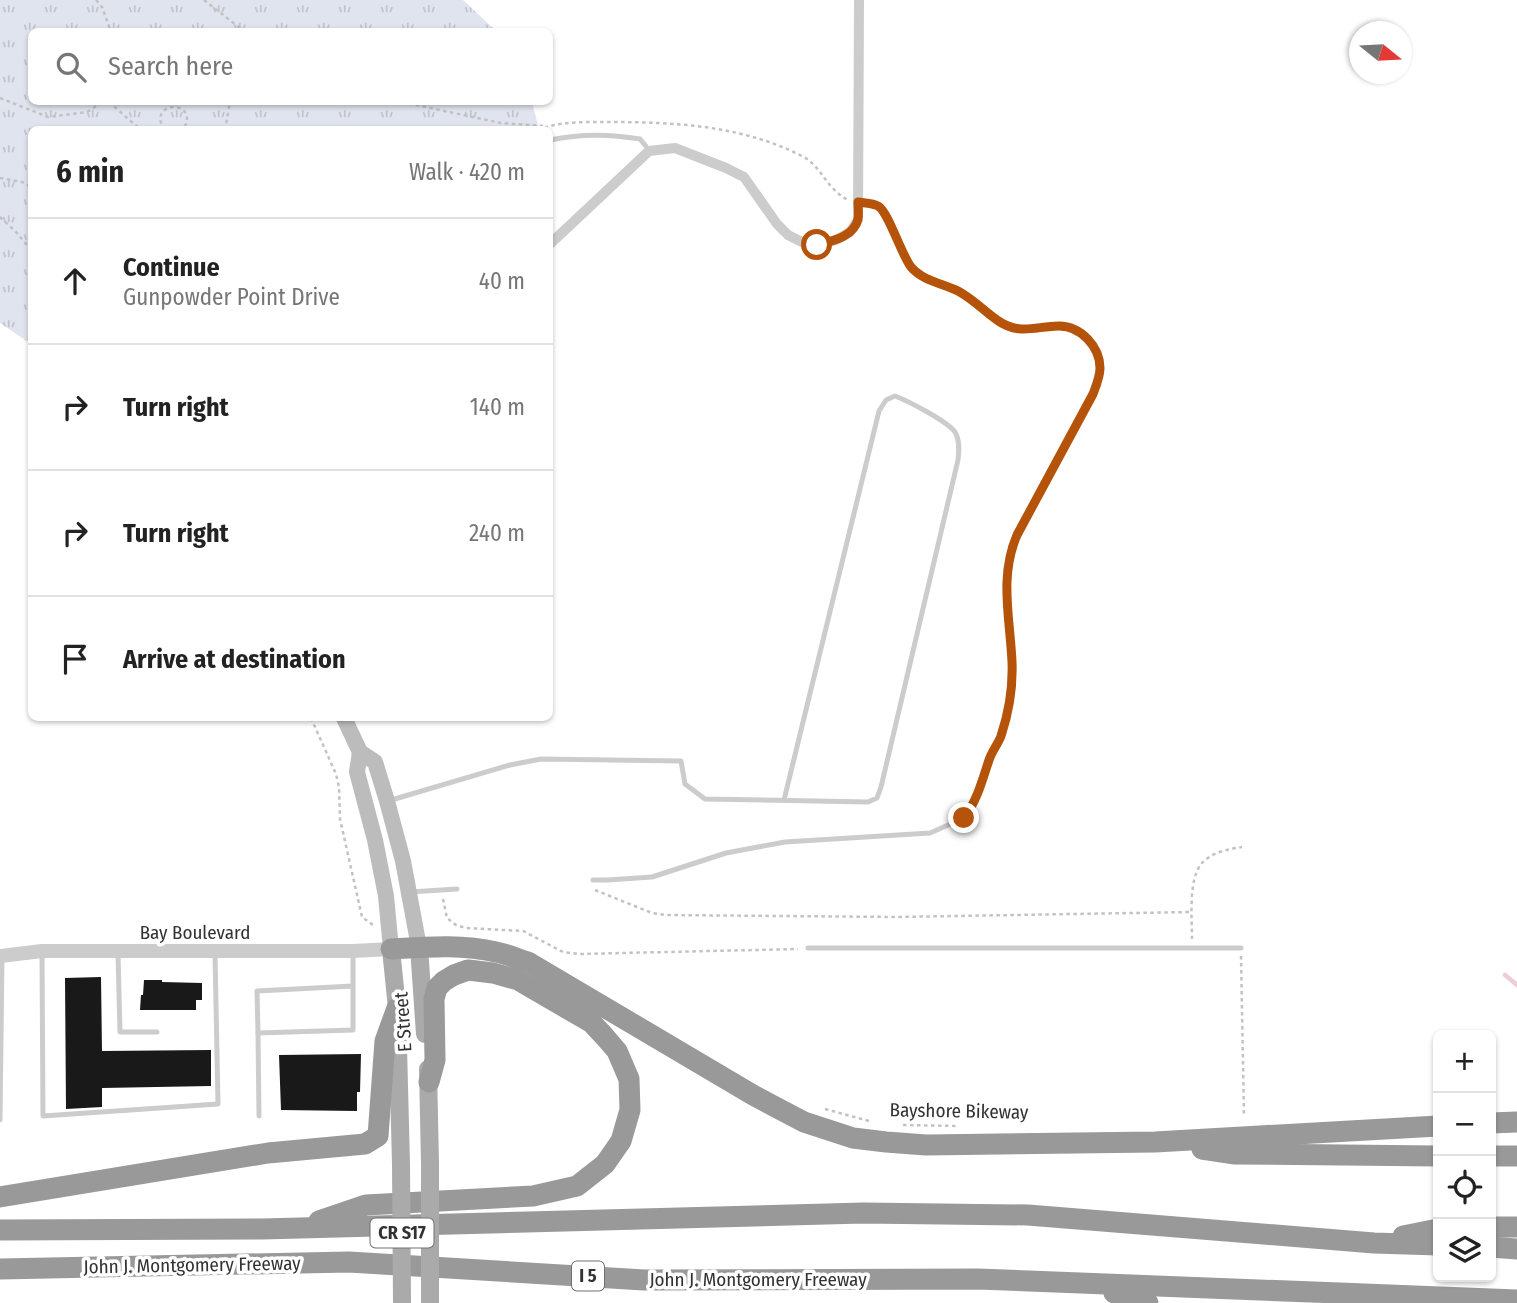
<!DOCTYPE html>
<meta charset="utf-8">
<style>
body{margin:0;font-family:"Fira Sans Condensed",sans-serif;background:#f2f2f2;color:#222}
.controls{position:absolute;right:21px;bottom:21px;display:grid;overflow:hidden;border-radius:10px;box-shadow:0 2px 5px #0004}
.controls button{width:63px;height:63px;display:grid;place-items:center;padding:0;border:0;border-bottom:2px solid #e0e0e0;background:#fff;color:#222;font:35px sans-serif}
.compass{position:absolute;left:1349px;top:21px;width:63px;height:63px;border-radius:50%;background:#fff;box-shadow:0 2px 5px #0004;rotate:108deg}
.stop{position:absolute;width:21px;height:21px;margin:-16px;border:5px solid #b45309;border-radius:50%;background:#fff}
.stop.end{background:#b45309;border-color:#fff;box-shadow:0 2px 7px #0008}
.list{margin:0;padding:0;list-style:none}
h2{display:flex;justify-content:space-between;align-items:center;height:91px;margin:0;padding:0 28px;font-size:30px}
h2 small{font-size:23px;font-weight:400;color:#767676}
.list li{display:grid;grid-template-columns:46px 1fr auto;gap:21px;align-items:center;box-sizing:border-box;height:126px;padding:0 28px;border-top:2px solid #e0e0e0}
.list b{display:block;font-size:26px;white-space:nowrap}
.list p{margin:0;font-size:23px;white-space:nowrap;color:#767676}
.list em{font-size:23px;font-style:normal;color:#767676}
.icon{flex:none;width:38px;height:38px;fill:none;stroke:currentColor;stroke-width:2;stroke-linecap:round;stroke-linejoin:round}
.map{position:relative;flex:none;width:1517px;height:1303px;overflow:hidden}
.search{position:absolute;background:#fff;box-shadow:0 2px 5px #0004;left:28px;top:28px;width:525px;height:77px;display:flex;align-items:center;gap:18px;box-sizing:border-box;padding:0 24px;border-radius:10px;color:#767676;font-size:26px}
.panel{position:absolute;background:#fff;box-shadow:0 2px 5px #0004;left:28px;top:126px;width:525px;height:595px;border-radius:10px}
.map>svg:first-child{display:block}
.grass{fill:url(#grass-tufts)}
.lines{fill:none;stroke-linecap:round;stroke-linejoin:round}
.stream{stroke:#edcdd9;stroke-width:4.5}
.building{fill:#191919}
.path{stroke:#c2c2c2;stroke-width:2.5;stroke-dasharray:3.5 3.5;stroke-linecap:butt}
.service{stroke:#ccc;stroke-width:5}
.minor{stroke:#ccc;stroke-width:10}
.tertiary{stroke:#ccc;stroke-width:14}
.secondary{stroke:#bcbcbc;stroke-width:16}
.primary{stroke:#aaa;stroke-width:18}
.motorway{stroke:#999;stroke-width:21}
.primary-bridge{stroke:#aaa;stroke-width:18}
.route{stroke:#b45309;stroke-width:9}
.labels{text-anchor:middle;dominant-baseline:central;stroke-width:7;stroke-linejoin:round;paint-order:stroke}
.shield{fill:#fff;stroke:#707070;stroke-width:2}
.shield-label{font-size:18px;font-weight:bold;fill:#323232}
.street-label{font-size:19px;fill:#323232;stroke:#fff}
</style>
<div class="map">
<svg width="1517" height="1303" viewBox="0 0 1517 1303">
<defs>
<pattern id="grass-tufts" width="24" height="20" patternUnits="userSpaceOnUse" patternTransform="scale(1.75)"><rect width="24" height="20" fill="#e0e4ee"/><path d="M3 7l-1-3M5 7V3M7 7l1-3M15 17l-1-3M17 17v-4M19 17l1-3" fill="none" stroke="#c1c4cd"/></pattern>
</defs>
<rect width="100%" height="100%" fill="#fff"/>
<polygon class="grass" points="0,0 463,0 496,31 32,32 32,102 532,102 539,129 32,130 31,344 0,323"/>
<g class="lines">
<polyline class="stream" points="1505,975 1517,985"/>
</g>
<g class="building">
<polygon points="101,977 102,1051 211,1050 211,1086 102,1088 102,1107 66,1109 65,978"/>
<polygon points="144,980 162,980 162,982 202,983 202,1000 196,1000 196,1010 140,1010 141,995 143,995"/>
<polygon points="361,1054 360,1092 357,1092 357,1111 281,1110 279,1055"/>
</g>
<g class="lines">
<g class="path">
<polyline points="96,0 102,7 111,32"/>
<polyline points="204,0 245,32"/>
<polyline points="0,98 48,117 87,112 103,102"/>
<polyline points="109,102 141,130"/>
<polyline points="402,102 501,123 543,126"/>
<path d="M164,130C146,99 202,100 183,130"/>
<polyline points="225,130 230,102"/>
<path d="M538,130C560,121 584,122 607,122C674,122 741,125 802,156C822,166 825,188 848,200"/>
<polyline points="0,178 22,182 32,187"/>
<path d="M868,204L877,205L883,209C892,228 897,251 911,267C924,282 942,283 959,291C980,302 997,329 1022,330C1042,331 1061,321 1080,332C1104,347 1102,371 1093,394L1017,535C996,584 1014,633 1012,684C1011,702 1007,721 1000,737C997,744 993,750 990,756C985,770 982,784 977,797"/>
<polyline points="0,217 16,232 32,251"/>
<polyline points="311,718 336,774 339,787 340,819 362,917 373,925 376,925"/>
<polyline points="595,890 652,913 666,915 896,917 1192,912"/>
<polyline points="443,899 447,918 456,925 466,928 523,931 563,952 579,954 798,949"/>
<path d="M1192,939C1192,920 1188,878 1202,863C1212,852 1229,849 1242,847"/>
<polyline points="1241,956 1244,1117"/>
<polyline points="825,1109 869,1121"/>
<polyline points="903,1125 959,1126"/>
</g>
<g class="service">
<path d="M550,140C578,134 611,134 640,139L649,150"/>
<path d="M388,801L510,765L541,759L681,761L685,784L705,799L868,802L877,798L881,787L958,460C959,451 960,440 955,432C947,421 908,401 895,396L886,400L879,411L784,800"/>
<polyline points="593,880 608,880 652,877 726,853 785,842 930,833 964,818 973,807"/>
<polyline points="410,892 457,889"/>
<polyline points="808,948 1241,948"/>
<polyline points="42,954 43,1116 218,1104 215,954"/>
<polyline points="118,954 120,1032 157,1032"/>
<polyline points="353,986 257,991 258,1033 353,1030 353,951"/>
<polyline points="258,1033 259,1116"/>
<polyline points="0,1120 2,956"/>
</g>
<polyline class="minor" points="550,244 649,151 675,148 726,168 744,177 777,224 788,235 802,242 817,245 836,240 850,232 858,220 859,0"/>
<polyline class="tertiary" points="0,956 42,951 353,951 391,949"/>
<g class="secondary">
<polyline points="344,718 360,752 375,762 387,801 403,861 419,947"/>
<polyline points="360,752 357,772 375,840 386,896 391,949"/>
</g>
<g class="primary">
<polyline points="419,947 425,1034"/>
<polyline points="391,949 397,1008 401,1164"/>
<polyline points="428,1069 430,1164"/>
</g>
<g class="motorway">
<path d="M391,949C426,947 462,944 496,952C507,954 518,959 528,962L753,1095L804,1122L853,1138L886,1142L926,1145L1155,1142L1438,1126"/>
<polyline points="1491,1123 1517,1122"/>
<polyline points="1202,1149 1235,1154 1438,1156"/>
<polyline points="1491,1156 1517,1156"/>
<polyline points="0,1197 268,1153 365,1144 378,1136 385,1041 397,1008"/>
<polyline points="319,1221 366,1205 533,1196 577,1186 605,1164 621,1141 630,1110 629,1079 617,1051 605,1037 592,1023 518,980 493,973 468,970 454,975 444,981 437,988 434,999 435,1060 429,1082"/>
<polyline points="1491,1227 1517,1227"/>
<polyline points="0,1230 262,1229 863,1213 1028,1215 1374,1243 1438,1245"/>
<polyline points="1403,1236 1438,1229"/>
<polyline points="1491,1247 1517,1249"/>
<polyline points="0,1269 349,1262 644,1280 978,1279 1517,1300"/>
<polyline points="1114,1293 1148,1303"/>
</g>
<g class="primary-bridge">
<polyline points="401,1164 402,1303"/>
<polyline points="430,1303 430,1164"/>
</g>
</g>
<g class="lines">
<path class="route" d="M817,245C832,241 854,237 858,219C859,215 858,207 858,202C864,203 873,203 878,206C888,211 901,254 911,267C924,282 943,283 958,291C973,299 984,311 997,320C1019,336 1036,326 1059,326C1081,326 1100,347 1100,368C1100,377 1096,386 1093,394L1017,535C999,577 1010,617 1012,662C1013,687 1009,712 1001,736C998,744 992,751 989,760C982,781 977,801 964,818"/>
</g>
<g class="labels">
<g class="shield">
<rect x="370.5" y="1218.5" width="63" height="29" rx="5"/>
<rect x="572" y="1261.5" width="32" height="29" rx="5"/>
</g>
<g class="shield-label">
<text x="402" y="1233">CR S17</text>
<text x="588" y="1276">I 5</text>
</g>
<g class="street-label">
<text x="195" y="932">Bay Boulevard</text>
<text transform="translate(403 1022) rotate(-94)">E Street</text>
<text transform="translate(959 1111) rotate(1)">Bayshore Bikeway</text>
<text transform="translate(192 1265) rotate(-1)">John J. Montgomery Freeway</text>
<text x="758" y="1279">John J. Montgomery Freeway</text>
</g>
</g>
</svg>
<div class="controls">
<button>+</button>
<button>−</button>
<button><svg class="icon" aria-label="locate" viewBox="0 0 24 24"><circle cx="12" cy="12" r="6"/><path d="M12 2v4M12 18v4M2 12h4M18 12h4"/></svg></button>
<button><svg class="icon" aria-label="layers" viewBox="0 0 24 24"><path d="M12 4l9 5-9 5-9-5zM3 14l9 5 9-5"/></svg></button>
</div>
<svg class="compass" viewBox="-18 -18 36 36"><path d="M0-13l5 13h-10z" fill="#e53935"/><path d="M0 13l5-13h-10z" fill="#767676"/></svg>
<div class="stop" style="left:817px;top:245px"></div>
<div class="stop end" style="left:964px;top:818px"></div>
<div class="search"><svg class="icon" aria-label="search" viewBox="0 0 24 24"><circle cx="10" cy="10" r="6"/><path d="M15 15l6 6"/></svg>Search here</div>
<section class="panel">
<h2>6 min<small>Walk · 420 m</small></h2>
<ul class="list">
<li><svg class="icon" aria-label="ahead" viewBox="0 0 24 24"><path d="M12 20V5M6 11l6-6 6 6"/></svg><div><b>Continue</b><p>Gunpowder Point Drive</p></div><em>40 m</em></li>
<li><svg class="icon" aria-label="right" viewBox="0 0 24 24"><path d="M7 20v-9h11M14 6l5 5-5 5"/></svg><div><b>Turn right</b></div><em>140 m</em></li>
<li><svg class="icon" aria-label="right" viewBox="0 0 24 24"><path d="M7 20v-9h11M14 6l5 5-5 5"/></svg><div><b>Turn right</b></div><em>240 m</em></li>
<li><svg class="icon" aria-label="arrive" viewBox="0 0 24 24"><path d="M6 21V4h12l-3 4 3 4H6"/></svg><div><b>Arrive at destination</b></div></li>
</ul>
</section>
</div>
